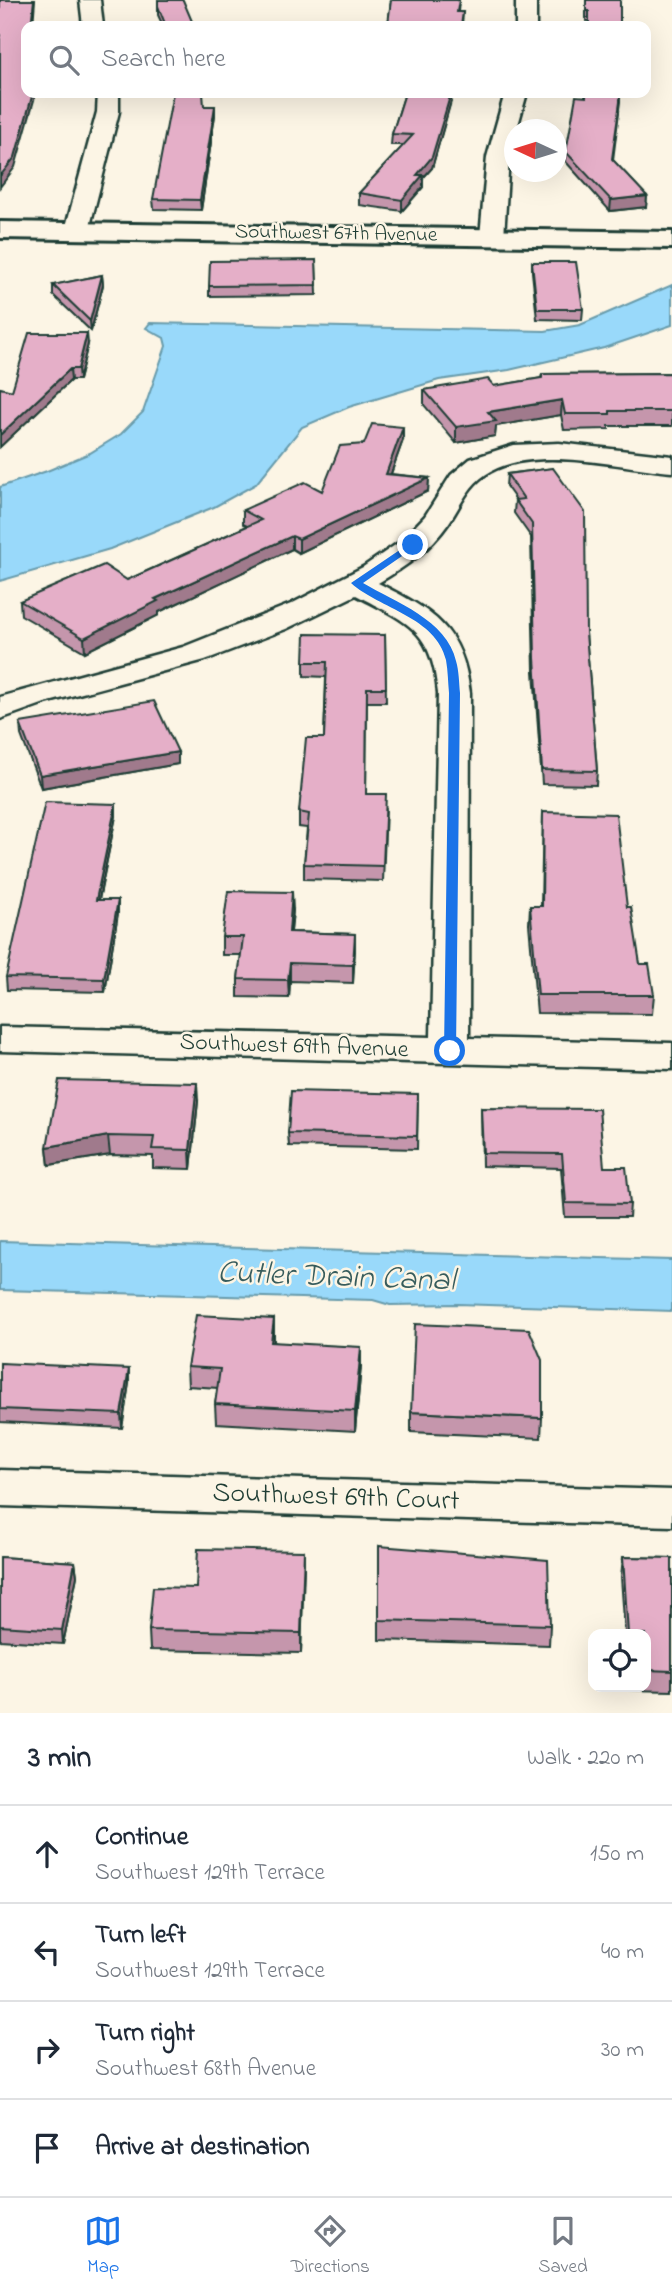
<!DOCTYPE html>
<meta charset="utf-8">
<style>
body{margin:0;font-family:"Indie Flower",sans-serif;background:#f2f2f3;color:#1f2937}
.controls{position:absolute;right:21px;bottom:21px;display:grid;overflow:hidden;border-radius:14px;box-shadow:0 7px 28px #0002}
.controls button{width:63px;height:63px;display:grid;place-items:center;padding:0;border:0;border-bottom:2px solid #e0e1e3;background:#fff;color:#1f2937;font:35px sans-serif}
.compass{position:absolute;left:504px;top:119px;width:63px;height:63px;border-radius:50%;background:#fff;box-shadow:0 7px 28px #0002;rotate:274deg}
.stop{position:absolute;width:21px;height:21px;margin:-16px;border:5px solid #1a73e8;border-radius:50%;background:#fff}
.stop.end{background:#1a73e8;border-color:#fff;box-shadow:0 2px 7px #0008}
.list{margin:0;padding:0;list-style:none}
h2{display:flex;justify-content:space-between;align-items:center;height:91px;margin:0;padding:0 28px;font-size:30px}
h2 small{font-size:23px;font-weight:400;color:#747a83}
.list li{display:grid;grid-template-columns:46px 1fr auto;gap:21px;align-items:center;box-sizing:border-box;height:98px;padding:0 28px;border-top:2px solid #e0e1e3}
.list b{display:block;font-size:26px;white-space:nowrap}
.list p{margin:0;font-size:23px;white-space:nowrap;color:#747a83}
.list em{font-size:23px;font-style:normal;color:#747a83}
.icon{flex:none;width:38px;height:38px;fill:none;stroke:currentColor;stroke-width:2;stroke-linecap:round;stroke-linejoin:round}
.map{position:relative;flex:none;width:672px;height:1713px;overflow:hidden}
.search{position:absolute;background:#fff;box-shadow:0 7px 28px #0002;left:21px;right:21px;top:21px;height:77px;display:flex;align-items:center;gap:18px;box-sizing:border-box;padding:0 24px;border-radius:14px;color:#747a83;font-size:26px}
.sheet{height:483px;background:#fff}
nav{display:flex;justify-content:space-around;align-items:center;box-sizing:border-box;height:98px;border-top:2px solid #e0e1e3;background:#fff;font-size:19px;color:#747a83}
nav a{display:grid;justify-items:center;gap:4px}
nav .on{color:#1a73e8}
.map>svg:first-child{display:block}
.water{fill:#99d9fa;stroke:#689bab;stroke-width:2}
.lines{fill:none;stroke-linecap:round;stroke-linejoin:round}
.minor-casing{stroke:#1f3d34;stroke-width:5}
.major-casing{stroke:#1f3d34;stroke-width:6}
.minor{fill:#fcf5e5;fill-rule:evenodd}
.major{fill:#fcf5e5;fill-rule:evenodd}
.wall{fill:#c596ac;stroke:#1f3d34;stroke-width:2}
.shaded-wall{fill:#a07a8c;stroke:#1f3d34;stroke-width:2}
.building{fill:#e5afc8;stroke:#1f3d34;stroke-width:2}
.route{fill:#1a73e8}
.labels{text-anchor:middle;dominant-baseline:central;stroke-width:5;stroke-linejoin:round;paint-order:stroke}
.far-street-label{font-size:21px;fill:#1f3d34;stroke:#fcf5e5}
.street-label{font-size:24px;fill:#1f3d34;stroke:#fcf5e5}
.near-street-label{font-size:28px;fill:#1f3d34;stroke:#fcf5e5}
.near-water-label{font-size:32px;font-style:italic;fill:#375c5c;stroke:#fcf5e5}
</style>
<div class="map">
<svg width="672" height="1713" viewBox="0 0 672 1713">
<rect width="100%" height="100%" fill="#fcf5e5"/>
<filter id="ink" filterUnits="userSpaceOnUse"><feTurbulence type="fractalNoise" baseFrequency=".0143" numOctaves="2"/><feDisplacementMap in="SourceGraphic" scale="14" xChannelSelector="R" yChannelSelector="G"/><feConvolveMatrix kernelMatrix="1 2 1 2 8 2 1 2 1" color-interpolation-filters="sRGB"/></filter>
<g filter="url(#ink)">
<g class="water">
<polygon points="672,285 672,325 604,348 509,370 439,380 349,407 302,427 256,484 214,507 110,549 0,581 0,487 47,471 90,453 121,434 143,412 166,346 164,338 146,328 150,323 545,331 580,325"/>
<polygon points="0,1241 672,1260 672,1311 458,1304 390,1305 373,1300 0,1290"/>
</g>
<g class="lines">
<g class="minor-casing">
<g id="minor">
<polygon points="80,0 100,0 103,26 83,26"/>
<rect x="516" y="0" width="20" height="26"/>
<polygon points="98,93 119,93 119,112 89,230 85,235 69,235 65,230 97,112"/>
<polygon points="505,93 527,93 509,157 504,237 500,242 484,242 480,237 487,157"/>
<path d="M559,443L672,456V472C617,468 510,437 471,488C462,499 456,513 448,524C430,550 405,567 378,583C433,611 463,628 470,693L469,1038L672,1043V1069L0,1051V1027L431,1037L438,693C432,629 408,623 356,595L286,629L205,660L45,703L0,719V697L183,647L291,604L363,567L401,541L425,516L451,475L470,459L514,445Z"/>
<polygon points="0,1470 672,1490 672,1526 0,1506"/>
</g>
</g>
<g class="major-casing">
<polygon id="major" points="0,222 672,232 672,248 0,238"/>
</g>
<use href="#minor" class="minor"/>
<use href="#major" class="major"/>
</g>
<g class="wall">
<polygon points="158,0 194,26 163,26 158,15"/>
<polygon points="391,0 459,0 458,12 463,12 462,26 388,26"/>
<polygon points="586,0 620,0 589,21 586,21"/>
<polygon points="405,93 453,93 432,168 423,178 423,187 402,211 359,205 359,193 404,145 391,145 392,134"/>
<polygon points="204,106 215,115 201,210 154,209 153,199"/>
<polygon points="619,112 613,160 647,196 646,207 610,211 566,162 566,152"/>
<polygon points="316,260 317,295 209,296 209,286"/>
<polygon points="532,262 583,309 582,320 537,319 532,272"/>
<polygon points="102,275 103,285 91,331 53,295 53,285"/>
<polygon points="88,344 79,380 71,380 0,447 0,388 12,391"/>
<polygon points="672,373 672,426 609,426 609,429 564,430 561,415 496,426 495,436 456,443 424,405 424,390 494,386 541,378 542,374"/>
<polygon points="403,440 391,474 429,478 428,491 299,553 292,549 159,612 159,615 85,652 21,615 20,601 127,580 247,526 243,524 243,510 322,491 364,444"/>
<polygon points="553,468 586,633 597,771 596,785 542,784 534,671 531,537 514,513 515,500 516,500 506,486 507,474"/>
<polygon points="385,635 386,702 367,702 366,794 386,809 383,881 304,879 304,864 307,828 299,827 299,812 324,738 326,677 304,676 304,662"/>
<polygon points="20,723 178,764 41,788 21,735"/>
<polygon points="543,812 627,907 640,964 654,995 652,1014 537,1013 529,924 530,906 541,906"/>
<polygon points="116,816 99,900 118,913 105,992 7,990 6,977"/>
<polygon points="293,910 291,932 355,934 353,983 290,981 289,998 238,997 238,979 241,955 222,955 222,937"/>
<polygon points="418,1094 417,1149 289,1146 288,1133"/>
<polygon points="198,1101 191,1169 153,1168 153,1156 110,1155 49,1165 47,1147"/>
<polygon points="481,1108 604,1167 630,1204 629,1217 565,1217 561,1168 482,1166"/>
<polygon points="274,1319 274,1342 361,1366 355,1431 216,1423 215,1404 218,1388 188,1386 187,1367"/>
<polygon points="0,1363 129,1383 122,1428 0,1422"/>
<polygon points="411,1412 542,1418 541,1438 411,1432"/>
<polygon points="379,1546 550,1625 549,1645 379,1640"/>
<polygon points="304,1551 301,1653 150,1650 149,1630 196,1588"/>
<polygon points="0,1557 75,1562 77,1576 63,1644 0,1640"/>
<polygon points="623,1557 672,1558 672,1691 628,1690 628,1687 646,1687 646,1634 625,1634 621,1577"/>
</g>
<g class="shaded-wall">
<polygon points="34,0 35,0 33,26 31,26"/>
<polygon points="33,93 36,93 15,167 0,187 0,176"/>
<polygon points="451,93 453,93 452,98 432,168 423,178 423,187 402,211 402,200 417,175"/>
<polygon points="215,106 215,115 201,210 200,200"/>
<polygon points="647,196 646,207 610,211 611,200"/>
<polygon points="102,275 103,285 91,331 90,321"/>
<polygon points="87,333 88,344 79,380 78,369"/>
<polygon points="70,369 71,380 0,447 0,435"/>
<polygon points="562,400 561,415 496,426 495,436 456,443 456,427 488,412"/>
<polygon points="403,427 403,440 386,487 386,474"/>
<polygon points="429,478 428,491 299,553 299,539"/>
<polygon points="292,536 292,549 159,612 159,615 85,652 84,638 155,599"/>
<polygon points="178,752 178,764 41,788 40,775"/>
<polygon points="116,804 116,816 96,913 96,900"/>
<polygon points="292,892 293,910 289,950 289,932"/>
<polygon points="118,900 118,913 105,992 104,979"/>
<polygon points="355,934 355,952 353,983 353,965"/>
<polygon points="290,963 290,981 289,998 288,980"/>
<polygon points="197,1083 198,1101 191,1169 190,1150"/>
<polygon points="108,1136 110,1155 49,1165 47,1147"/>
<polygon points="274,1319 274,1338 271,1361 271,1342"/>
<polygon points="361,1347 361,1366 355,1431 355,1411"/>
<polygon points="129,1369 129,1383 122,1428 121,1414"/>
<polygon points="304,1551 304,1570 301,1653 301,1633"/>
<polygon points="75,1562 77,1576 63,1644 62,1630"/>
</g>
<g class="building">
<polygon points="0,0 34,0 31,26 26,26 26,93 33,93 15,157 0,176"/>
<polygon points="158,0 183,0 194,26 166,26 158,6"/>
<polygon points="391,0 459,0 457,12 463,12 461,26 419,26 419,25 388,24"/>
<polygon points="586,0 620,0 620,26 589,26 589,11 586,11"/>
<polygon points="173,93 203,93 204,106 215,106 200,200 153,199"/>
<polygon points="405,93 451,93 432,157 417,175 423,175 402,200 359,193 413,135 392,134"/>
<polygon points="586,93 620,93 620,102 612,159 647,196 611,200 566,152 576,96 586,97"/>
<polygon points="316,260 317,285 209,286 210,261"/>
<polygon points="532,262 576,262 583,309 537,309"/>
<polygon points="102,275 90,321 53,285"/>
<polygon points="29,333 87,333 78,369 70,369 0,435 0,388 12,391"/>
<polygon points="672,373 672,411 610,411 610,414 565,414 562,400 488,412 496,421 456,427 424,390 488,379 494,386 542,378 542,374"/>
<polygon points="372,424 403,427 386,474 429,478 299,539 292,536 155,599 158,601 84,638 20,601 104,565 127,580 261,520 243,510 305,482 322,491 340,446 364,444"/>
<polygon points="553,468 585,512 586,633 597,771 542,770 535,658 532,524 515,500 524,499 507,474"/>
<polygon points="305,634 385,635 386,688 367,688 366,794 386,794 383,866 304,864 309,814 299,812 306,738 324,738 327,662 304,662"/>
<polygon points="154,701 178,752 40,775 20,723"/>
<polygon points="45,802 116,804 96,900 118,900 104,979 6,977"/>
<polygon points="543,812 616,814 627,907 631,907 640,964 649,964 654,995 538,995 530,906 542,906"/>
<polygon points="228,891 292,892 289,932 355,934 353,965 290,963 288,980 238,979 243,937 222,937"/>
<polygon points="59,1080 197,1083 190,1150 152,1149 154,1137 108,1136 47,1147"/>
<polygon points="291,1091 418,1094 417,1136 288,1133"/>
<polygon points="481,1108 599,1109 604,1167 626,1167 630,1204 566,1203 562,1154 483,1153"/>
<polygon points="196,1315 274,1319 271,1342 361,1347 355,1411 215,1404 220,1369 187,1367"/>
<polygon points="415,1324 529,1329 542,1360 542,1418 411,1412"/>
<polygon points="0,1363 129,1369 121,1414 0,1409"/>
<polygon points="379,1546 548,1560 550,1625 379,1620"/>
<polygon points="198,1549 304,1551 301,1633 149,1630 153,1587 196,1588"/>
<polygon points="0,1557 75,1562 62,1630 0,1626"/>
<polygon points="623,1557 672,1558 672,1671 646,1670 646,1634 628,1634"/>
</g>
</g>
<path class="route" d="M410,543L418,545L363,583C395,602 447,620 456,661C459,671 459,683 460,693L456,1051L450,1055L444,1051L449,693C448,683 448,671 446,660C436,617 380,609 351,583Z"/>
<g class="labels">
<g class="far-street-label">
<text transform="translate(336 234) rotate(1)">Southwest 67th Avenue</text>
</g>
<g class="street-label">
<text transform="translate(294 1047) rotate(2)">Southwest 69th Avenue</text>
</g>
<g class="near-street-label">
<text transform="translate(336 1498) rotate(2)">Southwest 69th Court</text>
</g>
<g class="near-water-label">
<text transform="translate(336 1278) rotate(2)">Cutler Drain Canal</text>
</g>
</g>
</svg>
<div class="controls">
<button><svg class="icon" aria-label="locate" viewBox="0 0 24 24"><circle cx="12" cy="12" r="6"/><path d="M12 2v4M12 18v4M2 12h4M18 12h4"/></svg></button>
</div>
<svg class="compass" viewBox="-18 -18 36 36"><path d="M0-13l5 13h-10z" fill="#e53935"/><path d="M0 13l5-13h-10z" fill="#747a83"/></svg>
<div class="stop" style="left:450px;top:1051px"></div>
<div class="stop end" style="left:413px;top:545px"></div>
<div class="search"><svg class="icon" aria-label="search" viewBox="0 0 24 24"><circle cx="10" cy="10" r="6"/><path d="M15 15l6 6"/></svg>Search here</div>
</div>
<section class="sheet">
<h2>3 min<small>Walk · 220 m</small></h2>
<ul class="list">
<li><svg class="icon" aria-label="ahead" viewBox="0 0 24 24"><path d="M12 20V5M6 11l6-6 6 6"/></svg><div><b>Continue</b><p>Southwest 129th Terrace</p></div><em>150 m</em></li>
<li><svg class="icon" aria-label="left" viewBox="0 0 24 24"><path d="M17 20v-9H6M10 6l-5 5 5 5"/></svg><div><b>Turn left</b><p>Southwest 129th Terrace</p></div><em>40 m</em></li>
<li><svg class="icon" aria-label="right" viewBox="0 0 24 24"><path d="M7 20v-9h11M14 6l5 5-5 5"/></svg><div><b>Turn right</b><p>Southwest 68th Avenue</p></div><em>30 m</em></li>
<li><svg class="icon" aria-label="arrive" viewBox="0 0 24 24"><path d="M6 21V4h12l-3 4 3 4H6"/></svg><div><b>Arrive at destination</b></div></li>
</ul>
</section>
<nav>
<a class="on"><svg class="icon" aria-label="map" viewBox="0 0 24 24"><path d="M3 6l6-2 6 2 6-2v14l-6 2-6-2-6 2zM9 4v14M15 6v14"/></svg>Map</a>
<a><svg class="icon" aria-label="directions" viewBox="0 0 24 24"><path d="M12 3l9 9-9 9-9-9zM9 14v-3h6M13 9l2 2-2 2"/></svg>Directions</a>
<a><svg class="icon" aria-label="saved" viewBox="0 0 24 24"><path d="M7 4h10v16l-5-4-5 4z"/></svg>Saved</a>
</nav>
